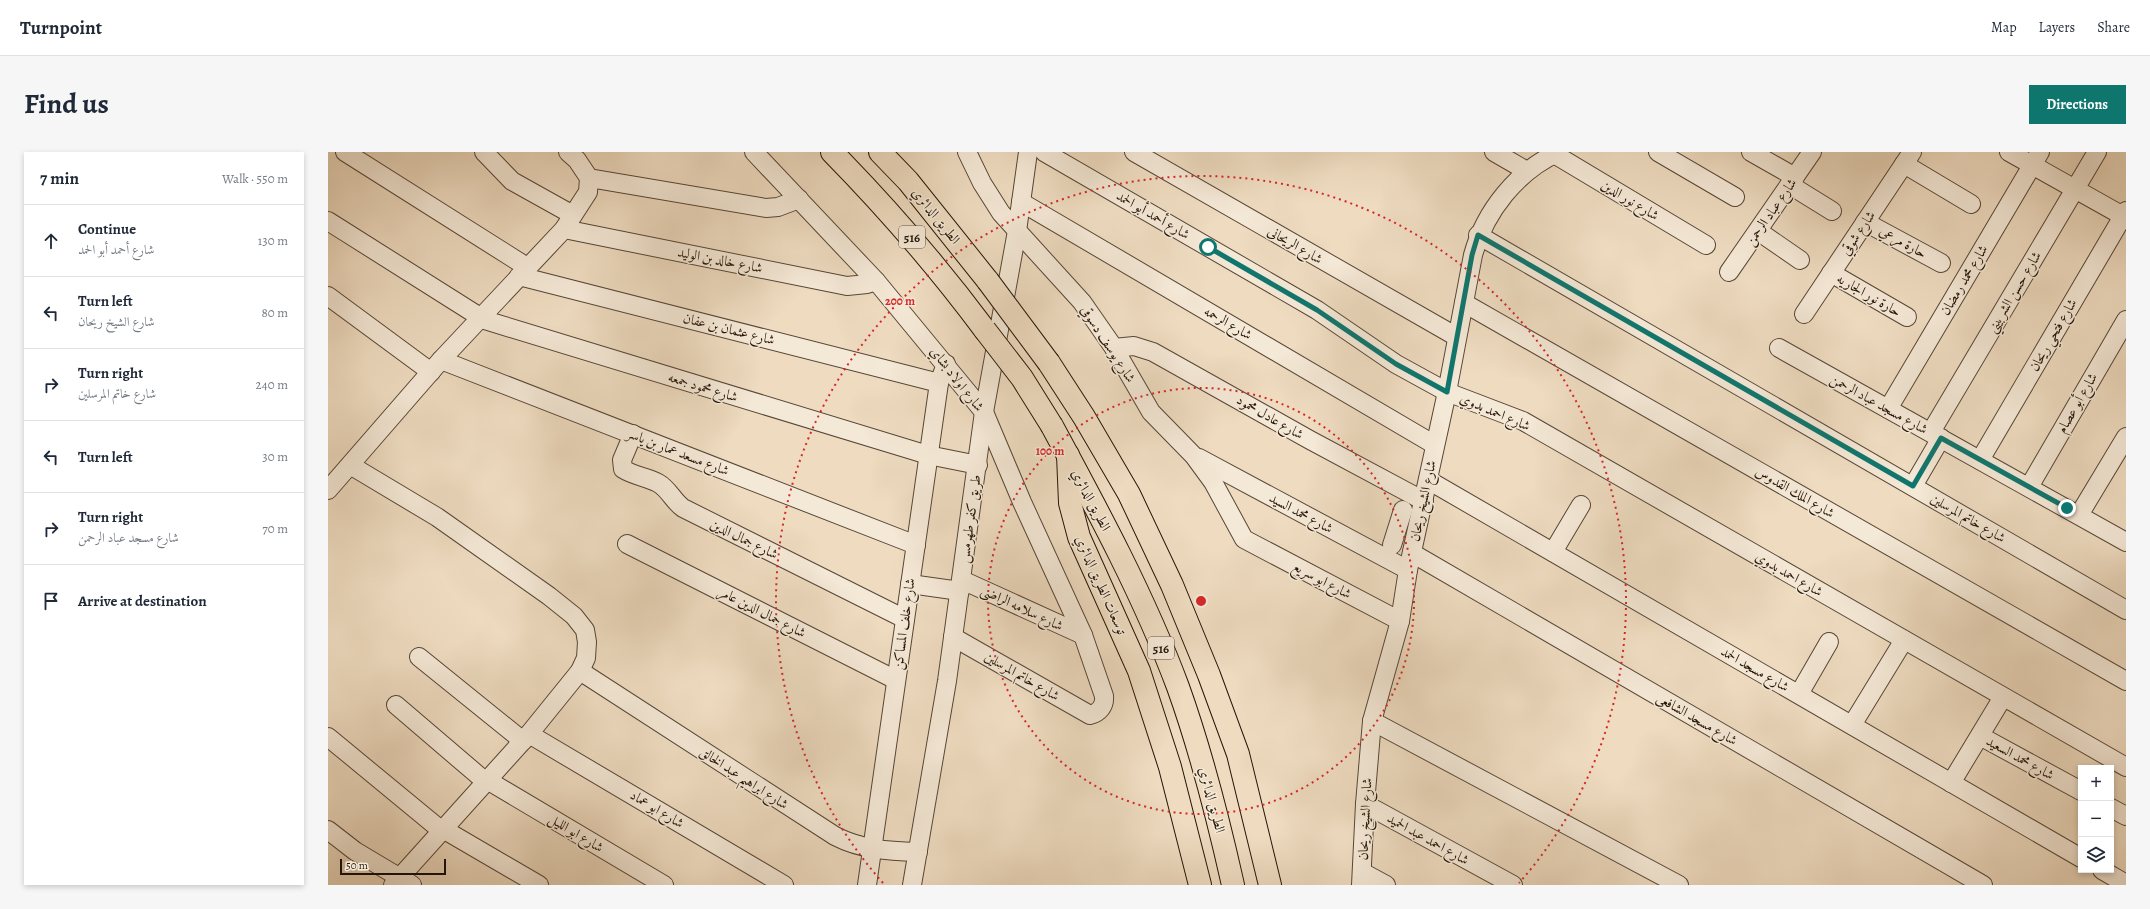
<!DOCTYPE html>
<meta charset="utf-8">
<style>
body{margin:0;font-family:Alegreya,Amiri,serif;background:#f6f6f7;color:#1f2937}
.controls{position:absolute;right:12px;bottom:12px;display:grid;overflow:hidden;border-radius:0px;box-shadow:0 2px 6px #0003}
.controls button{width:36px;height:36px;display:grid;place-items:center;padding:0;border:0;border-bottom:1px solid #e0e1e3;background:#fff;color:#1f2937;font:20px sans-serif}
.scale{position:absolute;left:12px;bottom:10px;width:106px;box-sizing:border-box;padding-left:4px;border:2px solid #251508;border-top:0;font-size:11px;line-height:14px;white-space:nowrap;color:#251508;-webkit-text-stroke:3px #f4e8d6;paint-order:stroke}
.stop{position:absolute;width:12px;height:12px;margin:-9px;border:3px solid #0f766e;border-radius:50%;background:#fff}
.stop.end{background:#0f766e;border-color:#fff;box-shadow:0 1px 4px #0008}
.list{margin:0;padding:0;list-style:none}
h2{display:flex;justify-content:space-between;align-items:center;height:52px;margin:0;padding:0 16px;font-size:17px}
h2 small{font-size:13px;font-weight:400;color:#747a83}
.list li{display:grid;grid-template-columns:26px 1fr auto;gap:12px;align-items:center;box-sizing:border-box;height:72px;padding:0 16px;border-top:1px solid #e0e1e3}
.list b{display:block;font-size:15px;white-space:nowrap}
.list p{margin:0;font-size:13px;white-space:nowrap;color:#747a83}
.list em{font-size:13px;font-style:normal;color:#747a83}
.icon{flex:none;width:22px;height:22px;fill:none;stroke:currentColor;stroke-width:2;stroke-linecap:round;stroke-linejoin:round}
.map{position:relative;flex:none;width:1798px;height:733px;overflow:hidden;border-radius:0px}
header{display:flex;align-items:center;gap:24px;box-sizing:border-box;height:56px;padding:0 20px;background:#fff;border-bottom:1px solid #e0e1e3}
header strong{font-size:19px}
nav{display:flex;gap:22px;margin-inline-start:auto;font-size:14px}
.intro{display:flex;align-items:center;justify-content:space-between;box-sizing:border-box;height:96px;padding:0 24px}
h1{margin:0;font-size:28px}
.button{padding:10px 18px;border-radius:0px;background:#0f766e;color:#fff;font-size:14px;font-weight:700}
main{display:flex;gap:24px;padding:0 24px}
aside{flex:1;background:#fff;border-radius:0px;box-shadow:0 2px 6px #0003}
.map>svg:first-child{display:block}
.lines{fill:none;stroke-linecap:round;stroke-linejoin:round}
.minor-casing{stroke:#574636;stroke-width:20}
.major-casing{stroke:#251508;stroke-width:24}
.highway-casing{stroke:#251508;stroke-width:24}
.minor{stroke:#f4e8d6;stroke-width:18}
.major{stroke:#eedbc0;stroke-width:22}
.highway{stroke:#eedbc0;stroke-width:22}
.highway-bridge-casing{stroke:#251508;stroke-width:24;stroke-linecap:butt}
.highway-bridge{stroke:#eedbc0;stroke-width:22}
.route{stroke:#0f766e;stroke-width:5}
.ring{fill:none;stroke:#d62828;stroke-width:2;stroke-dasharray:2 4}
.labels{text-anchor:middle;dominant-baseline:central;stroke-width:3;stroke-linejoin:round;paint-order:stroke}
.shield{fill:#f4e8d6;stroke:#635446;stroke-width:1}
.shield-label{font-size:13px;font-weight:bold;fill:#251508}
.street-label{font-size:14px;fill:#251508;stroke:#f4e8d6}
.centre{fill:#d62828;stroke:#f4e8d6;stroke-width:2}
.ring-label{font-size:12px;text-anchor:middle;font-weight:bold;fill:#d62828;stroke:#f4e8d6;stroke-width:3;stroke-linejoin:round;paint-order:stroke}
</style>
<header>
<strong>Turnpoint</strong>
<nav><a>Map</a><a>Layers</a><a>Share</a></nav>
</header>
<div class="intro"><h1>Find us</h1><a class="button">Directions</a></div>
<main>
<aside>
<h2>7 min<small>Walk · 550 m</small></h2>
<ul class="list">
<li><svg class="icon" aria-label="ahead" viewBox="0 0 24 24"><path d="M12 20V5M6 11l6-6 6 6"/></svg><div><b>Continue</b><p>شارع أحمد أبو الحمد</p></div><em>130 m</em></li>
<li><svg class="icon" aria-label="left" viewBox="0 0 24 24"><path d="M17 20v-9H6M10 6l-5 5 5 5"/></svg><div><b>Turn left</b><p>شارع الشيخ ريحان</p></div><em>80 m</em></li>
<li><svg class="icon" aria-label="right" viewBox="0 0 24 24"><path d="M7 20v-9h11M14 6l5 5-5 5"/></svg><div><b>Turn right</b><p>شارع خاتم المرسلين</p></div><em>240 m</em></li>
<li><svg class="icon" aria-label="left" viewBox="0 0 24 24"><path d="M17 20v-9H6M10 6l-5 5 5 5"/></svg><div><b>Turn left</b></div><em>30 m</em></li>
<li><svg class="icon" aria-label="right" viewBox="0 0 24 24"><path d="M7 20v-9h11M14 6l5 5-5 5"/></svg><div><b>Turn right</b><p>شارع مسجد عباد الرحمن</p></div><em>70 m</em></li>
<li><svg class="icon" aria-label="arrive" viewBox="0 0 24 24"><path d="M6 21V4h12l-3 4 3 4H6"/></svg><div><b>Arrive at destination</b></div></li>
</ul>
</aside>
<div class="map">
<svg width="1798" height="733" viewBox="0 0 1798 733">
<rect width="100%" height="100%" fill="#eedbc0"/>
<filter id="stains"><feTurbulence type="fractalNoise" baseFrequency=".005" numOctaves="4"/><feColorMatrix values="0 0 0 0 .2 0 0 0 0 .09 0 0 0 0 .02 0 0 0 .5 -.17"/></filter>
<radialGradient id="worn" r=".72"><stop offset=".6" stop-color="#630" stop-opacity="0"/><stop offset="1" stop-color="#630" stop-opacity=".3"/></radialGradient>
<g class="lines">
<g class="minor-casing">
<g id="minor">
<polyline points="17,0 199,115"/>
<polyline points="156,0 184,29 245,63"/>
<path d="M426,0L548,129L656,260L694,350L755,483L776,544C777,554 771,561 762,563L625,485"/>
<polyline points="639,0 654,31 673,61 754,150 786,196 823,260 866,304 885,330 916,387 1072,469"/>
<polyline points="716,0 989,158 1068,212 1119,240 1195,269 1798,615"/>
<polyline points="806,0 1129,185"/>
<polyline points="1166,0 1199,19"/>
<polyline points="1330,0 1407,45"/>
<polyline points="1423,0 1467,25"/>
<polyline points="1681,0 1795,64"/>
<polyline points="1226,2 1378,93"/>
<polyline points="1576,12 1643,52"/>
<polyline points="261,26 438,56 450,55 471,47"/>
<polyline points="1462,33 1504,59"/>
<polyline points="693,50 1107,293"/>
<polyline points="0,69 152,165"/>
<polyline points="1537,70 1613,111"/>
<polyline points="236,77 519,134 539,132 548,129"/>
<polyline points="1430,79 1472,108"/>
<polyline points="1150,83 1798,458"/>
<polyline points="1401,120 1484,0"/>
<polyline points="1503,121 1579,165"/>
<polyline points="191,124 611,231"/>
<polyline points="0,144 103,220"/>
<polyline points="1136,151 1798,529"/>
<polyline points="1476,162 1584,0"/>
<polyline points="150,166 600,303 650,313"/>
<polyline points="786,196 806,194 825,200 982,288 1096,349"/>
<polyline points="1451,196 1798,390"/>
<polyline points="113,208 588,393"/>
<polyline points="1560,257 1712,0"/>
<polyline points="1603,280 1769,0"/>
<path d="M305,282L294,308L295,317C306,324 319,325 330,331C341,337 345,349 355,356L577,467"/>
<polyline points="871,306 1080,418"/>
<polyline points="1652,308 1798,59"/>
<polyline points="22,313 109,365 221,444 246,464 257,478 259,490 258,506 252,519 201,582 65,733"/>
<polyline points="1100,328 1753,706"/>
<polyline points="1585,334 1613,286"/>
<polyline points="1701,335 1798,168"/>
<polyline points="0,338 113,208 236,77 260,40 261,26 249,8 240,0"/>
<polyline points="1751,363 1798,285"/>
<polyline points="299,392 568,528"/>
<polyline points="1064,393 1075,358"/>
<polyline points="1225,400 1253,353"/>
<polyline points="1084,401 1655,733"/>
<polyline points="634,428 755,483"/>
<polyline points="582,432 632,439"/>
<polyline points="91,505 195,589"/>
<path d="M252,519L507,684C534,698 561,699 590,700"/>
<polyline points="1471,542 1501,490"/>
<polyline points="68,553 158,630"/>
<polyline points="1044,569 1351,733"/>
<polyline points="1524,573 1576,488"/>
<polyline points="201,582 456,733"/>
<polyline points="1652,584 1753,639"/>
<polyline points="0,585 114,679"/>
<polyline points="159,628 336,733"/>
<polyline points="1623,631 1675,545"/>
<polyline points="1037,652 1185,733"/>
<polyline points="1783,656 1798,664"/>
<polyline points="115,677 211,733"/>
<polyline points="0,678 27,699 84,733"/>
<polyline points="1774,718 1798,732"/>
<polyline points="1034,720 1058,733"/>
<polyline points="539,733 611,231 618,212"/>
<polyline points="584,733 619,529 656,260 689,79 700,0"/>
<path d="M1033,733L1037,652L1044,569L1072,469L1080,418L1119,240L1145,103C1157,59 1189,19 1231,0"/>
</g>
</g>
<g class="major-casing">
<polyline id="major" points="740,303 742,351 751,385 811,519 842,615 872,733"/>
</g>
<g class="highway-casing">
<g id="highway">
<path d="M504,0C559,56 610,115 657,178"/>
<polyline points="552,0 580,29 660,129"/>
<polyline points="721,211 756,265 801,342 844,433 881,523 910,602 942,733"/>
<path d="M724,274C770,359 816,444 850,535C873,599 890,666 905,733"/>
</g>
</g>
<use href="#minor" class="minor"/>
<use href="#major" class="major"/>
<use href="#highway" class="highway"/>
<g class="highway-bridge-casing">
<g id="highway-bridge">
<polyline points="660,129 721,211"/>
<polyline points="657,178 694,226 724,274"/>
</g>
</g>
<use href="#highway-bridge" class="highway-bridge"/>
</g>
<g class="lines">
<polyline class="route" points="880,95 989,158 1068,212 1119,240 1144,103 1150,83 1585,334 1613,286 1739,356"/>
</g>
<g class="ring">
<circle cx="873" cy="449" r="213"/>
<path d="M555 731A425 425 0 1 1 1191 731"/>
</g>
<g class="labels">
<g class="shield">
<rect x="571" y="74" width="26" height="22" rx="3"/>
<rect x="820" y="485" width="26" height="22" rx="3"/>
</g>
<g class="shield-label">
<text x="584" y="85">516</text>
<text x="833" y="496">516</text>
</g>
<g class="street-label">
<text transform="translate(1302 48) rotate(31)">شارع نور الدين</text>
<text transform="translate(1443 60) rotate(-55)">شارع عباد الرحمن</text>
<text transform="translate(825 63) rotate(30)">شارع أحمد أبو الحمد</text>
<text transform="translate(608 64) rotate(51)">الطريق الدائري</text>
<text transform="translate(1530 81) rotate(-56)">شارع شوقي</text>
<text transform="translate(1575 90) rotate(29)">حارة مرعي</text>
<text transform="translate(967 93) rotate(30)">شارع الريحانى</text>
<text transform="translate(392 108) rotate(11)">شارع خالد بن الوليد</text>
<text transform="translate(1636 128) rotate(-59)">شارع محمد رمضان</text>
<text transform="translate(1686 140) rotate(-59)">شارع حسن الشربيني</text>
<text transform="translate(1541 143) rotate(30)">حارة نور الجاريه</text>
<text transform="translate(900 171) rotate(30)">شارع الرحمه</text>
<text transform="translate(401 177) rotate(14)">شارع عثمان بن عفان</text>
<text transform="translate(1725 183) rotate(-60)">شارع فتحي ريحان</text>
<text transform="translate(780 192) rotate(57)">شارع يوسف دسوقي</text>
<text transform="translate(629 227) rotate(52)">شارع اولاد بشاي</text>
<text transform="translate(375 235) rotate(17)">شارع محمود جمعه</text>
<text transform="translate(1749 251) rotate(-60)">شارع أبو عصام</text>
<text transform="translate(1551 252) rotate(29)">شارع مسجد عباد الرحمن</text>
<text transform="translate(1167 260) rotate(23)">شارع احمد بدوي</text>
<text transform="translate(942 265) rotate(30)">شارع عادل محمود</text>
<text transform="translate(350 300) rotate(21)">شارع مسعد عمار بن ياسر</text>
<text transform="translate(1467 340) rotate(30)">شارع الملك القدوس</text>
<text transform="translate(763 348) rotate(62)">الطريق الدائري</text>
<text transform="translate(1095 349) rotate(-78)">شارع الشيخ ريحان</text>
<text transform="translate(973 361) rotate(28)">شارع محمد السيد</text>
<text transform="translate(1640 366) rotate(30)">شارع خاتم المرسلين</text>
<text transform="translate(642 367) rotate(-82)">طريق كفر طهرمس</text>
<text transform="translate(416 387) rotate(26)">شارع جمال الدين</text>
<text transform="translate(1461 422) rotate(30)">شارع احمد بدوي</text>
<text transform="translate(994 428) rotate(28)">شارع ابو سريع</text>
<text transform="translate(773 433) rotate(66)">توسعات الطريق الدائري</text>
<text transform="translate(694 456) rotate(25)">شارع سلامه الراضى</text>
<text transform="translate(434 460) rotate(27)">شارع جمال الدين عامر</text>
<text transform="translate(576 472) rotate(-82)">شارع خلف المساكن</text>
<text transform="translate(1427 517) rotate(30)">شارع مسجد الحمد</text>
<text transform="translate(694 524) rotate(30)">شارع خاتم المرسلين</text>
<text transform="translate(1369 567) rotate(30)">شارع مسجد الشافعى</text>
<text transform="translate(1692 606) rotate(29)">شارع محمد السعيد</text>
<text transform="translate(416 626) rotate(33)">شارع ابراهيم عبد الخالق</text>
<text transform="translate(884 648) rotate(75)">الطريق الدائري</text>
<text transform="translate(329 657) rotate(31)">شارع ابو عماد</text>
<text transform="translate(1037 667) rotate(-87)">شارع الشيخ ريحان</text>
<text transform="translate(248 681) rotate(31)">شارع ابو الليل</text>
<text transform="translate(1100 687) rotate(29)">شارع احمد عبد الحميد</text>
</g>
</g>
<circle cx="873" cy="449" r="6" class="centre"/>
<g class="ring-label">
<text x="572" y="153">200 m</text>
<text x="722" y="303">100 m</text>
</g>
<rect width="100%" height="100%" filter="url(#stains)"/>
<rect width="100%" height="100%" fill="url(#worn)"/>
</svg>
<div class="controls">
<button>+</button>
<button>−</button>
<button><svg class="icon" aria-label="layers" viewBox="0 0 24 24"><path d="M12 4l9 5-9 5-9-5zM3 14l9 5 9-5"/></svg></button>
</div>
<div class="scale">50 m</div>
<div class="stop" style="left:880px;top:95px"></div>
<div class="stop end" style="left:1739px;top:356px"></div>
</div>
</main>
